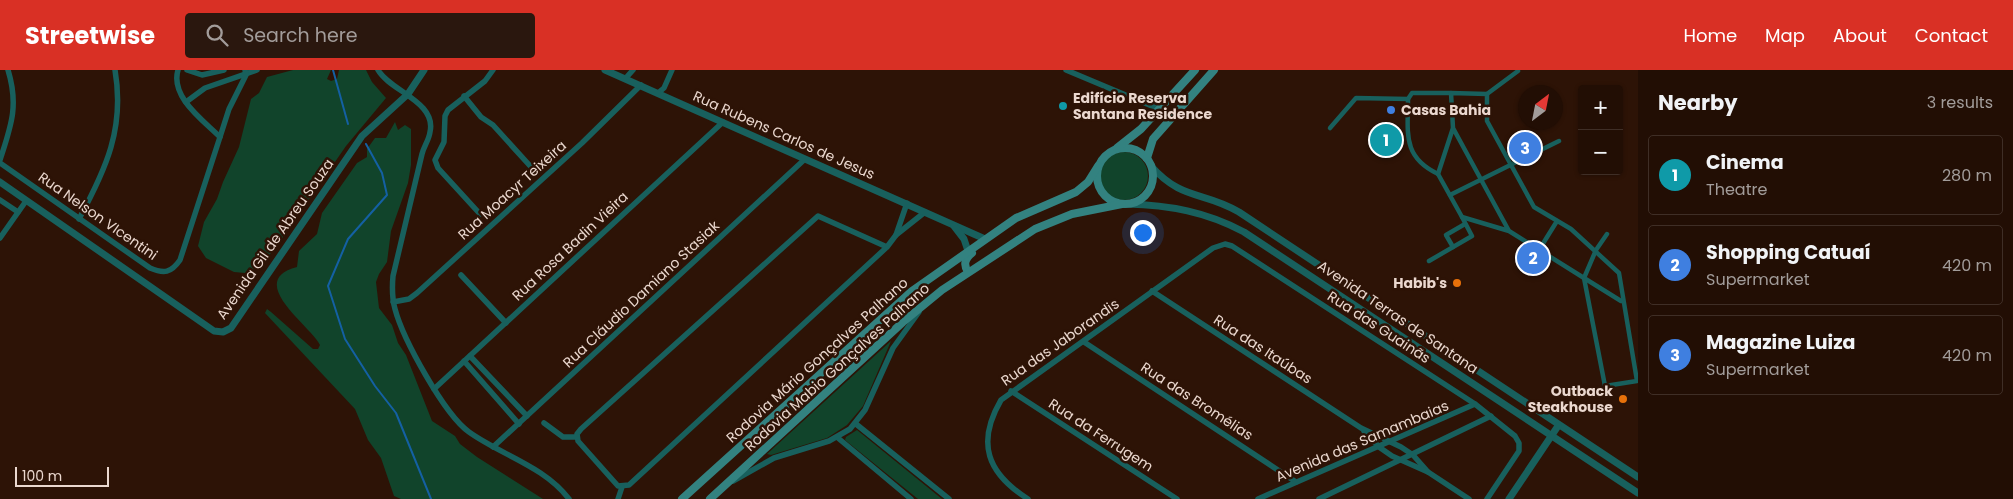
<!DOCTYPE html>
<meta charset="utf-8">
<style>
body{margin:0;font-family:Poppins,sans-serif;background:#2a170e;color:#f1f3f6}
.controls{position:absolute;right:15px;top:15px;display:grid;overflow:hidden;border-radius:5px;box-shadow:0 1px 4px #0004}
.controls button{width:45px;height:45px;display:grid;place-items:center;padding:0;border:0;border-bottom:1px solid #3f2e26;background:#220e04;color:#f1f3f6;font:25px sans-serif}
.compass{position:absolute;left:1518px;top:15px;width:45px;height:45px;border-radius:50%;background:#220e04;box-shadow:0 1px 4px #0004;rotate:32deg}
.scale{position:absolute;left:15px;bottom:12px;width:94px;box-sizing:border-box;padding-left:5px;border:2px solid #ebd8cf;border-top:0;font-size:14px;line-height:18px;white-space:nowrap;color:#ebd8cf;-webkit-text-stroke:4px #2d1306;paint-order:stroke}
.you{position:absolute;left:1142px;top:162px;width:18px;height:18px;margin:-12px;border:4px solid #fff;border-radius:50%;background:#1a73e8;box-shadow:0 0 0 8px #1a73e833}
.badge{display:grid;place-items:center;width:32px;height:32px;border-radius:50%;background:#d93025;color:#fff;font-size:16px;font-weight:700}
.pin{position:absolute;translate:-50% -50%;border:2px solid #fff;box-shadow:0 1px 5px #0006}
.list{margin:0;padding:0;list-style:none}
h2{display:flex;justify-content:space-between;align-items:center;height:65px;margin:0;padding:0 20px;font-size:21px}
h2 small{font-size:16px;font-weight:400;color:#a29c9a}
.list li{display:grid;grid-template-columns:32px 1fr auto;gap:15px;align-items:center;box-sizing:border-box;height:80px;margin:0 10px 10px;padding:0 10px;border:1px solid #3f2e26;border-radius:5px}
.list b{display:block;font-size:19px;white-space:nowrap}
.list p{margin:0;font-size:16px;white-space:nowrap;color:#a29c9a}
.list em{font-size:16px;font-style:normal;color:#a29c9a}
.icon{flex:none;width:28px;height:28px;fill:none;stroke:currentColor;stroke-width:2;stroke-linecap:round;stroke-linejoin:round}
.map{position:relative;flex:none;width:1638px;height:429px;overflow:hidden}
header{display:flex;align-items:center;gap:30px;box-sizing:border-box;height:70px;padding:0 25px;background:#d93025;color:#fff}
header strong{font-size:24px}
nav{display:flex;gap:28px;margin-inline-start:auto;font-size:18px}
.search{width:350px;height:45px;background:#2a170e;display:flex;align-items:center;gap:12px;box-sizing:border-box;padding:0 18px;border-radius:5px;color:#a29c9a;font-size:19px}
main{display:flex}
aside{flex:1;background:#220e04}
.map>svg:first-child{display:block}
.green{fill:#11442b}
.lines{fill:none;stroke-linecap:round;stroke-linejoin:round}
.stream{stroke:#1460a3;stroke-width:2}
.pedestrian{stroke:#18605d;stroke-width:4.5}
.minor{stroke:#18605d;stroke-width:5.5}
.tertiary{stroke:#18605d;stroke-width:7}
.secondary{stroke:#338280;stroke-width:8}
.culture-dot{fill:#0f9aa8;stroke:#2d1306;stroke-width:2}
.shop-dot{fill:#3f7fe0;stroke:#2d1306;stroke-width:2}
.food-dot{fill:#e8710a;stroke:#2d1306;stroke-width:2}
.labels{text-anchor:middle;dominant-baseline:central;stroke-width:5;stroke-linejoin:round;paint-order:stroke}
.poi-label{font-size:14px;font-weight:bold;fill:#ebd8cf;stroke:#2d1306;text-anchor:start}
.street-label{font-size:14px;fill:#ebd8cf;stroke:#2d1306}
</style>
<header>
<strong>Streetwise</strong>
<div class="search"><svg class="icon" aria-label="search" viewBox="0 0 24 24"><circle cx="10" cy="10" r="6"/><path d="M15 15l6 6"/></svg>Search here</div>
<nav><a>Home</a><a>Map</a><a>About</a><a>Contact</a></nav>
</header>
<main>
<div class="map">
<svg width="1638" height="429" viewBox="0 0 1638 429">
<rect width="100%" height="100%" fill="#2d1306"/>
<g class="green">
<polygon points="293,0 331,0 327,9 331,11 337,9 339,0 366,0 372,12 386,28 346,76 274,180 257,198 245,203 234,202 206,188 198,176 204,152 217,129 223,112 239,77 251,29 259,23 267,7"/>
<path d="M395,52L398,60L405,55L411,59V95L408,113L391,161L387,192L379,204L376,212L379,238L392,255L398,273L406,285L432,351L455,366L460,374L477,387L543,429H401L394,426L381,388L368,370L355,339L265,243L267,239L271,242L313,279H318L320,275C311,256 244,211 297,197L299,181L317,164L322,143L357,93L367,87V79L375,68H386Z"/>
<circle cx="1124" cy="106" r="24"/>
<polygon points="891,271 863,336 847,355 827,368 771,385 767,384"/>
<polygon points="857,360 942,429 918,429 845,370 846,367"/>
</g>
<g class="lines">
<g class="stream">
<polyline points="333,0 348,54"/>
<polyline points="366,74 382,103 387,125 348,169 328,216 345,269 375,316 396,343 431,429"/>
</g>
<g class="pedestrian">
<polyline points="1487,24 1518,1"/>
<path d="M1408,29C1408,63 1402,87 1438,104"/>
<polyline points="1330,58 1356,28 1408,29 1412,23 1451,23"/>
<polyline points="1453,58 1438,104 1462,147 1509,161 1584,208 1605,316 1637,311 1619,203 1571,159 1534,137 1487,51 1487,24 1451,23 1453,58 1509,161"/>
<polyline points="1450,125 1559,71"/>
<polyline points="1607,164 1596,180 1584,208 1621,231"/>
<polyline points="1453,177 1446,165 1465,154"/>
<polyline points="1539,180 1557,151"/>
<polyline points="1429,191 1472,166 1462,147"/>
</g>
<g class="minor">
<polyline points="187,0 202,5 224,0"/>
<path d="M378,0C390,21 437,32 430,62C429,70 424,76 422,84L393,206C392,217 392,228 395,239C403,269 444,344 469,362C501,385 544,396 569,429"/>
<polyline points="1066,0 1159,39"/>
<polyline points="625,9 633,0"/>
<polyline points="658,23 664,18 672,0"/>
<polyline points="464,26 481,47 493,55 532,98"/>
<polyline points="186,32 205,18 257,0"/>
<polyline points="220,67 229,39 246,5 245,0"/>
<path d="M0,90C11,56 19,36 8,0"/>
<path d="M0,93L150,198C164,204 171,203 180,190L220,67C203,50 170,27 178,0"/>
<polyline points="0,130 18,142"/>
<polyline points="480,144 438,98 435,90 444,72 445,46 448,40 485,11 493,0"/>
<path d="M79,149C106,99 125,58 115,0"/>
<polyline points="896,165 907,133"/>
<polyline points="0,168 26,131"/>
<polyline points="887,177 818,146 581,359 577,364 578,371 618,416 629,415 887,177 896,165 925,142"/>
<polyline points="461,205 506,253"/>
<polyline points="1152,221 1361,358 1401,377 1413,385 1428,402"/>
<polyline points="393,232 409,229 417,223 582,73 641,15"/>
<polyline points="1084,272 1296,412"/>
<polyline points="470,286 527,346"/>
<polyline points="464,291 519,354"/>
<polyline points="434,319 723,52"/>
<polyline points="1011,321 1177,429"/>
<polyline points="544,353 563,367 577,367"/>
<polyline points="856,354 949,429"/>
<polyline points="1364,361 1379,377 1392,386 1428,402 1469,429"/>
<polyline points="838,368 911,429"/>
<polyline points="493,377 805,89"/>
<polyline points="733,411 774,388 829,371 850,359 865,340 893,278 919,242"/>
<polyline points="618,429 622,417"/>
<path d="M1028,429C987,403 976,373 1001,330L1213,178L1225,174L1232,176L1475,334L1515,366L1519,373V381L1487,429"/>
<polyline points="1258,429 1475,334"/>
<polyline points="1319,429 1491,346"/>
</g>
<g class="tertiary">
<polyline points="605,0 985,169"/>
<path d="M1151,96C1182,131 1204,121 1239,142L1638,407"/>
<polyline points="0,112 214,261 223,262 231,258 362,66 408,24 424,0"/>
<path d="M1127,134C1169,135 1207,142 1244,162L1638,423"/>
<polyline points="954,156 964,169 968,181"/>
<polyline points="1509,429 1558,356"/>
</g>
<g class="secondary">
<circle cx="1125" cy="106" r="28"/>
<polyline points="1117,78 1141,59 1195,0"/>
<polyline points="1147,88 1153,69 1214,0"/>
<path d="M968,202C963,194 965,189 972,183"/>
<polyline points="682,429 912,221 1016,148 1076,122 1088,112 1098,96"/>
<polyline points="710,429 903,252 942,220 1035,159 1072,144 1122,134"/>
</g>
</g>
<circle class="culture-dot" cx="1063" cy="36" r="5"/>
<circle class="shop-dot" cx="1391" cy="40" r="5"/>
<g class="food-dot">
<circle cx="1457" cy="213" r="5"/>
<circle cx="1623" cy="329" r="5"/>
</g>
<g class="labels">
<g class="poi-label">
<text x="1073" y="28">Edifício Reserva<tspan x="1073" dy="16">Santana Residence</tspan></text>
<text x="1401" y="40">Casas Bahia</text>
<text x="1447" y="213" text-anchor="end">Habib's</text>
<text x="1613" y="321" text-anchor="end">Outback<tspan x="1613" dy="16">Steakhouse</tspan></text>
</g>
<g class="street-label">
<text transform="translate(784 65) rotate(24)">Rua Rubens Carlos de Jesus</text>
<text transform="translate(512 120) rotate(-42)">Rua Moacyr Teixeira</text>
<text transform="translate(98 146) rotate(35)">Rua Nelson VIcentini</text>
<text transform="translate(275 169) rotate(-55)">Avenida Gil de Abreu Souza</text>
<text transform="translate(570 176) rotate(-43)">Rua Rosa Badin Vieira</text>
<text transform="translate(641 224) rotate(-43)">Rua Cláudio Damiano Stasiak</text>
<text transform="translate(1398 247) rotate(34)">Avenida Terras de Santana</text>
<text transform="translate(1379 257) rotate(33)">Rua das Guainãs</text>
<text transform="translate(1060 272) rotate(-35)">Rua das Jaborandis</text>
<text transform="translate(1263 279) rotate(33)">Rua das Itaúbas</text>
<text transform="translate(817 290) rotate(-42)">Rodovia Mário Gonçalves Palhano</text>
<text transform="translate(837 297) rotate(-42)">Rodovia Mabio Gonçalves Palhano</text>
<text transform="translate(1197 331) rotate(33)">Rua das Bromélias</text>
<text transform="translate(1101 365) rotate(33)">Rua da Ferrugem</text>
<text transform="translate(1362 371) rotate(-23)">Avenida das Samambaias</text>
</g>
</g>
</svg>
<div class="controls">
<button>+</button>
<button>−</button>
</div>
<svg class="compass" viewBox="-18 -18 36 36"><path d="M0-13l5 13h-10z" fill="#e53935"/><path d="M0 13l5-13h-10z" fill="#a29c9a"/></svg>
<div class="scale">100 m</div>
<div class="you"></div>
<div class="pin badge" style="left:1386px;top:70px;background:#0f9aa8">1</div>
<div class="pin badge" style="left:1533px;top:188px;background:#3f7fe0">2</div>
<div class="pin badge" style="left:1525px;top:78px;background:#3f7fe0">3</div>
</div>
<aside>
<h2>Nearby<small>3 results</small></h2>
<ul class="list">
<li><span class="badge" style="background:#0f9aa8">1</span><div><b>Cinema</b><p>Theatre</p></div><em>280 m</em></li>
<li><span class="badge" style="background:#3f7fe0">2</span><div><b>Shopping Catuaí</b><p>Supermarket</p></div><em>420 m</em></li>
<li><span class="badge" style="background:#3f7fe0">3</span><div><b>Magazine Luiza</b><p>Supermarket</p></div><em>420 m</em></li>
</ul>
</aside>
</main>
